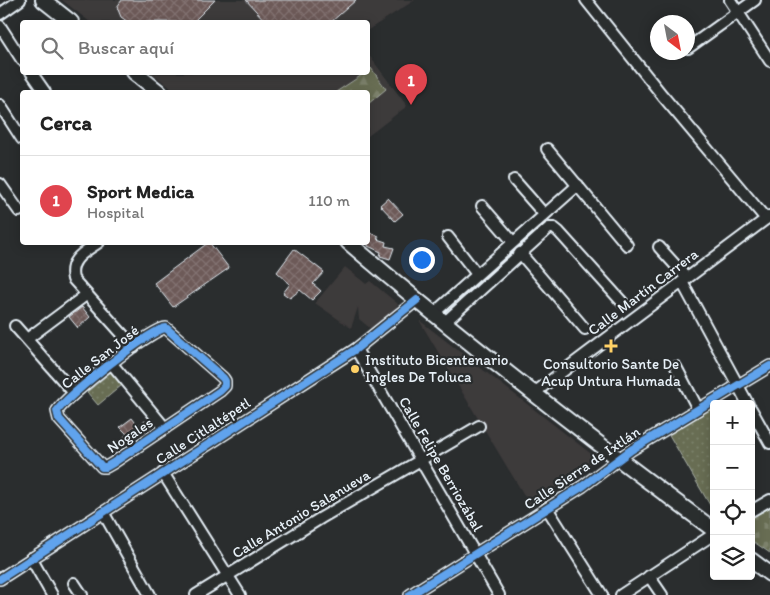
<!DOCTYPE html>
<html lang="es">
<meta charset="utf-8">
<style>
body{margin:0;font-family:Itim,sans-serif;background:#f2f2f2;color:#222}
.controls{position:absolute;right:15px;bottom:15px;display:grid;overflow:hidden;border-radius:5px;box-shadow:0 2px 12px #0003}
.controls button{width:45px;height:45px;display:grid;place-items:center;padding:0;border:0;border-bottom:1px solid #e0e0e0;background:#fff;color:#222;font:25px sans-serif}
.compass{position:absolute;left:650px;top:15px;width:45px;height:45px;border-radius:50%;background:#fff;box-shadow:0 2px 12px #0003;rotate:148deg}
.you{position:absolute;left:421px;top:259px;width:18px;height:18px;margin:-12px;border:4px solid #fff;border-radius:50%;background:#1a73e8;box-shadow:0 0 0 8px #1a73e833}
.badge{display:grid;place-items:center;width:32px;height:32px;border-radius:50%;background:#857141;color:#fff;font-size:16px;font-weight:700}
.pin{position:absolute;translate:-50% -41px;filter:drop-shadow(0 1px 2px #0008)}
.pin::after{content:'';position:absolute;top:26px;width:18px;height:15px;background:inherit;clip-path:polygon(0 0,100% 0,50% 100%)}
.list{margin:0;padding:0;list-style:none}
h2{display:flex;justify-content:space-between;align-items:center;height:65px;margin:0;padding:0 20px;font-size:21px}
h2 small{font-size:16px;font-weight:400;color:#767676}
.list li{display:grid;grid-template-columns:32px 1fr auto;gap:15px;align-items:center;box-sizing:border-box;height:90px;padding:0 20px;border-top:1px solid #e0e0e0}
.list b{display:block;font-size:19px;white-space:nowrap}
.list p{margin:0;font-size:16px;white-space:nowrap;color:#767676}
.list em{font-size:16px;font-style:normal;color:#767676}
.icon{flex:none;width:28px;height:28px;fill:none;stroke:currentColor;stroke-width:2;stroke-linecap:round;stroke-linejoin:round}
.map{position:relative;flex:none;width:770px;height:595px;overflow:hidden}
.search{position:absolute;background:#fff;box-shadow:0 2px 12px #0003;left:20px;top:20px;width:350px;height:55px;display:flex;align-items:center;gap:12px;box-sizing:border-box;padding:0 18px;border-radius:5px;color:#767676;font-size:19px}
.panel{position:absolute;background:#fff;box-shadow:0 2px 12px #0003;left:20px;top:90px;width:350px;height:155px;border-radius:5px}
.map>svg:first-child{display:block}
.built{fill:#3e3a3b}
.grass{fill:url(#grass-dots);stroke:#a8afa6}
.forest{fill:url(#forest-firs);stroke:#a8afa6}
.cemetery{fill:url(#cemetery-stones);stroke:#a8afa6}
.building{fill:url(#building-cross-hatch);stroke:#e8f1f8}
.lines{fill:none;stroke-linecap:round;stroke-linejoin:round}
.minor-casing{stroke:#e8f1f8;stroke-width:14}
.secondary-casing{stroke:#e8f1f8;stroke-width:18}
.minor{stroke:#2a2d2e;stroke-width:10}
.secondary{stroke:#2a2d2e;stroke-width:14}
.cycleway-casing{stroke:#2a2d2e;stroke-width:11}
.cycleway{stroke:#60a3ed;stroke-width:8}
.poi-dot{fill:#ffd166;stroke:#2a2d2e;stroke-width:2}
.labels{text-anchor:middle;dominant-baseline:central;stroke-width:4.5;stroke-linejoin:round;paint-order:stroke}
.street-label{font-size:15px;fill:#e8f1f8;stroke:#2a2d2e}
.poi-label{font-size:15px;fill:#e8f1f8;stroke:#2a2d2e;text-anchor:start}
</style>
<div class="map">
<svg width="770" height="595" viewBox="0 0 770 595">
<defs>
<pattern id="grass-dots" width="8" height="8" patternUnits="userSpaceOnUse" patternTransform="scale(1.25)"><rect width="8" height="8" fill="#676d53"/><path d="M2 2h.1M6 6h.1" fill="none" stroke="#7d826c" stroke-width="1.8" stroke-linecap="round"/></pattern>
<pattern id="forest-firs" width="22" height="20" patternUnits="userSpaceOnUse" patternTransform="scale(1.25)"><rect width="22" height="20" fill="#676d53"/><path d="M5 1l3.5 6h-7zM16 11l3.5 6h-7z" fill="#7d826c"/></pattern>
<pattern id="cemetery-stones" width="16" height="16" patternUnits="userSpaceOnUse" patternTransform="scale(1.25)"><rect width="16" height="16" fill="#676d53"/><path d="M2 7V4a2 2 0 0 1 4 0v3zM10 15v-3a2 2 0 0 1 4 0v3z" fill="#7d826c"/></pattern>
<pattern id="building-cross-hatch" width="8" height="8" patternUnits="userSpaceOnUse" patternTransform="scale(1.25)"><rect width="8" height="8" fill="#6d5a58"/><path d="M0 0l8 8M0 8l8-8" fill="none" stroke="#827271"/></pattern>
</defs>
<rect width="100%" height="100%" fill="#2a2d2e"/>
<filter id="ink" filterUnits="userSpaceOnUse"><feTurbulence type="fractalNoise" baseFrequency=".02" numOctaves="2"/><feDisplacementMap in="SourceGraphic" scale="10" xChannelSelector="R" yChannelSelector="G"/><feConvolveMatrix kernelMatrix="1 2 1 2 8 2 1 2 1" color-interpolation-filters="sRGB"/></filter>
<g filter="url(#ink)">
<g class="built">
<polygon points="62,0 415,0 368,30 368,22 90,22"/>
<polygon points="368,54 407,106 368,136 368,92 176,92 152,73 368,72"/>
<polygon points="345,267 366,284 370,281 398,304 390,318 371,329 359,319 358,307 351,328 315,303"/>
<polygon points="419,320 599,460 530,505"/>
</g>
<g class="grass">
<polygon points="111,372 122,385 98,405 87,392"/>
<polygon points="714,406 714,512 668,433"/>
</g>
<polygon class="forest" points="371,68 386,89 368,104 368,92 336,92 365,73 368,72"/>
<polygon class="cemetery" points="770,505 770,553 751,540 751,517"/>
<g class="building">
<polygon points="122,0 215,0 193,22 128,22 121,17 117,7"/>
<polygon points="246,0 356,0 331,22 266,22"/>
<polygon points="388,198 403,214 395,221 380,205"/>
<polygon points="368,232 379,236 377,239 386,242 385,246 394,248 390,259 380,256 381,252 368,246"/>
<polygon points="209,242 229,268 173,307 154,283"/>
<polygon points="294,249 324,272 313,284 321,291 312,300 300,290 290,298 283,293 290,284 277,272"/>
<polygon points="82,307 90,317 78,328 69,317"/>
<polygon points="132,418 138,426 145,421 151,426 147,430 124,440 123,438 127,434 120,427"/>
</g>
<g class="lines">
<g class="minor-casing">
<g id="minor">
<polyline points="586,0 662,95 766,219"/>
<polyline points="730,0 770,61"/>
<polyline points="0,14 20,0"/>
<polyline points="0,26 22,60"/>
<polyline points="688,48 755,0"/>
<polyline points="31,72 45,92"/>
<polyline points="0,105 22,139"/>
<polyline points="547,149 627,245"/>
<polyline points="514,180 544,214"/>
<polyline points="0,184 19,211"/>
<polyline points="482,206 513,242"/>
<polyline points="448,237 476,273"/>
<path d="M99,242C85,252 68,259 73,279L134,347"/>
<polyline points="659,247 687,278"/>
<polyline points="520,253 585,329"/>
<polyline points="682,282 748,404"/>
<polyline points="433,314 578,185"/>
<polyline points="445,322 549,228 554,228 559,232 623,303"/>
<polyline points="15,326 74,393"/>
<path d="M166,328L223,378L225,381V386L220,391L113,463L106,467H102L59,419L57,411C67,396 152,328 166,328Z"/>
<polyline points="27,339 86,295"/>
<polyline points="356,349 499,595"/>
<polyline points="112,364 165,428"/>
<polyline points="676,367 698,409"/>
<polyline points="534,393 770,216"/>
<polyline points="751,409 770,443"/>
<polyline points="163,473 240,595"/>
<polyline points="547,508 602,595"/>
<polyline points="751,511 770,500"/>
<polyline points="103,512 150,595"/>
<polyline points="31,558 52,595"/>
<polyline points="649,576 662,595"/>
<polyline points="0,579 356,349 417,300"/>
<polyline points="74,583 82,595"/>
<polyline points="196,595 321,518 479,426"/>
<polyline points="410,595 583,486 631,450 770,366"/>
<polyline points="621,595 714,534"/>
</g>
</g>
<g class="secondary-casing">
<g id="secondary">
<polyline points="43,0 71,22"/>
<polyline points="134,72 159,92"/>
<path d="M348,242C466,343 589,438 714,530"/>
<polyline points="751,560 770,574"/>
</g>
</g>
<use href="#minor" class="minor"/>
<use href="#secondary" class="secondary"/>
<g class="cycleway-casing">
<g id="cycleway">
<path d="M166,328L223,378L225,381V386L220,391L113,463L106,467H102L59,419L57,411C67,396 152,328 166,328Z"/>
<polyline points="0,579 356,349 417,300"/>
<polyline points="410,595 583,486 631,450 770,366"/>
</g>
</g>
<use href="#cycleway" class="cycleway"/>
</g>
</g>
<g class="poi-dot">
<path d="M608.5 338.5h5v5h5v5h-5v5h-5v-5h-5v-5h5z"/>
<circle cx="355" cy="369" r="5"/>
</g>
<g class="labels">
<g class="street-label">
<text transform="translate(643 292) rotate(-37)">Calle Martín Carrera</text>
<text transform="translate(100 357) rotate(-38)">Calle San José</text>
<text transform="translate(203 431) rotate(-33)">Calle Citlaltépetl</text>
<text transform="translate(130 435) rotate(-34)">Nogales</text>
<text transform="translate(441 464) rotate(60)">Calle Felipe Berriozábal</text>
<text transform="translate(582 468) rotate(-34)">Calle Sierra de Ixtlán</text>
<text transform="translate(301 514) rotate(-31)">Calle Antonio Salanueva</text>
</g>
<g class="poi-label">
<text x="365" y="360">Instituto Bicentenario<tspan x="365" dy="17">Ingles De Toluca</tspan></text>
<text x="611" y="364" text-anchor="middle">Consultorio Sante De<tspan x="611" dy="17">Acup Untura Humada</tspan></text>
</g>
</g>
</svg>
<div class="controls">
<button>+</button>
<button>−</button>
<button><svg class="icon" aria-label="locate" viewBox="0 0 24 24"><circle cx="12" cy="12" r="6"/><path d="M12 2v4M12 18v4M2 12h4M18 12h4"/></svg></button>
<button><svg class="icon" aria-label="layers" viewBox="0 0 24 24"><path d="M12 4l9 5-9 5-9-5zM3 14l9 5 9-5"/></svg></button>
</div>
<svg class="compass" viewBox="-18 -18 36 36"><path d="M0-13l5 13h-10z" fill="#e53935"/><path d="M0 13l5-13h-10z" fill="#767676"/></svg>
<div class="you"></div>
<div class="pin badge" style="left:411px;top:105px;background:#e0444e">1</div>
<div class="search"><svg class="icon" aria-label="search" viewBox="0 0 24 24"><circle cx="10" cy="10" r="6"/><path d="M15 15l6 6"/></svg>Buscar aquí</div>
<section class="panel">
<h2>Cerca<small></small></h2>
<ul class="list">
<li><span class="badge" style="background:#e0444e">1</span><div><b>Sport Medica</b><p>Hospital</p></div><em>110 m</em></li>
</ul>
</section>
</div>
